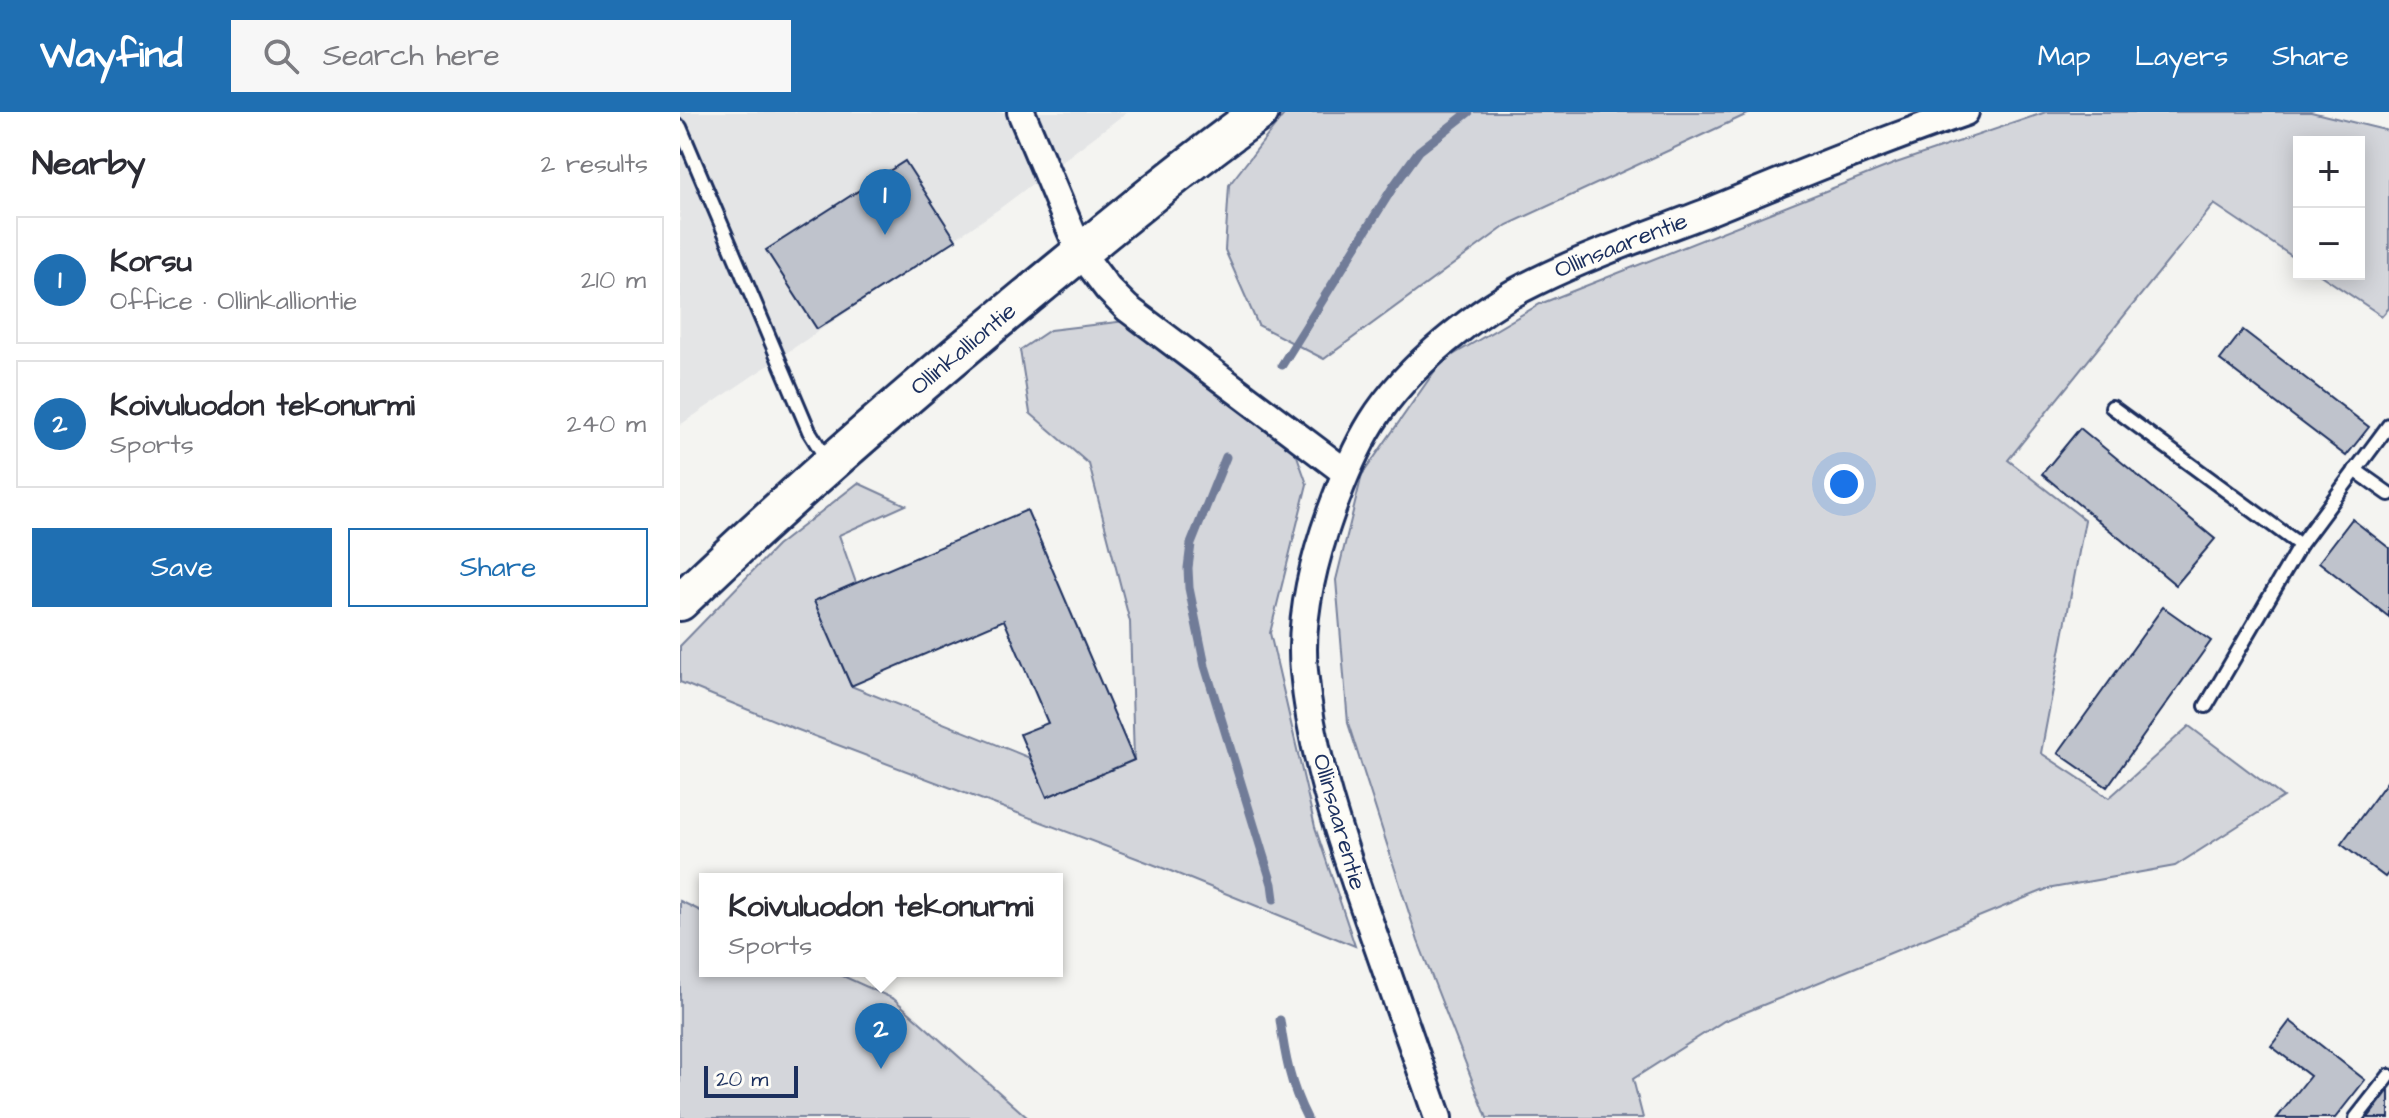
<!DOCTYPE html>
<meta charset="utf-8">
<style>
body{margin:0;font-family:"Architects Daughter",sans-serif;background:#f7f7f7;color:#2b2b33}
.controls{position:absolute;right:24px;top:24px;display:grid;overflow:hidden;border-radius:0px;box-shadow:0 4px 20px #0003}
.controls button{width:72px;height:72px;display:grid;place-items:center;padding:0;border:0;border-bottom:2px solid #e1e1e2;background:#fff;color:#2b2b33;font:40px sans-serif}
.scale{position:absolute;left:24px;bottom:20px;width:94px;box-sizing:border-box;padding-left:8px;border:4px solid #1b2f5e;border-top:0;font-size:22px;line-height:28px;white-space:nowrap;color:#1b2f5e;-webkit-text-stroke:6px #fdfcf7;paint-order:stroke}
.you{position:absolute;left:1164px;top:372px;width:28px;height:28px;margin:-20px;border:6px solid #fff;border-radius:50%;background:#1a73e8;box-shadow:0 0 0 12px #1a73e833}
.badge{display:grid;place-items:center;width:52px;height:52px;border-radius:50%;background:#1f6fb2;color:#fff;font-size:26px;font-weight:700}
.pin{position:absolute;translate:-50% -66px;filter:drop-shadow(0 2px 4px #0008)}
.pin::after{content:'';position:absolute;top:42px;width:28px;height:24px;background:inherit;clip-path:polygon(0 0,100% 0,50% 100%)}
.popup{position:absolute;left:19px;top:761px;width:364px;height:104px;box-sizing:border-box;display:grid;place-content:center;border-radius:0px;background:#fff;filter:drop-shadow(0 2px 6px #0005);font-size:26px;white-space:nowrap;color:#7c7c81}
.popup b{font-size:30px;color:#2b2b33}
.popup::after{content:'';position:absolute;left:50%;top:100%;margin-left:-16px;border:16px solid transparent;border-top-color:#fff}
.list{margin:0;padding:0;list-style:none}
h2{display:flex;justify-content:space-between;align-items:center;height:104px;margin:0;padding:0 32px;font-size:34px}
h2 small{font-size:26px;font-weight:400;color:#7c7c81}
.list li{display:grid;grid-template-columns:52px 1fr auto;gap:24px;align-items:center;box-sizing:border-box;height:128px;margin:0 16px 16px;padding:0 16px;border:2px solid #e1e1e2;border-radius:0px}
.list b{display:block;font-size:30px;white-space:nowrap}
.list p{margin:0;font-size:26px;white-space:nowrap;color:#7c7c81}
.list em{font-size:26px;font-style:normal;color:#7c7c81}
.actions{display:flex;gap:16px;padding:24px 32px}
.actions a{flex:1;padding:18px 0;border:2px solid #1f6fb2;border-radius:0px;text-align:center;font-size:28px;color:#1f6fb2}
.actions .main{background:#1f6fb2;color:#fff}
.icon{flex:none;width:44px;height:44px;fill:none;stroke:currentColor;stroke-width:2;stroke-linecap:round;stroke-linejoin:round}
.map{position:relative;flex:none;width:1709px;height:1006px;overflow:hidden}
header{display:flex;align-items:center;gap:48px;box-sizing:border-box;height:112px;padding:0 40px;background:#1f6fb2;color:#fff}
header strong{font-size:38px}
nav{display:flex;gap:44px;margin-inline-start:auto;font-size:28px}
.search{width:560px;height:72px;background:#f7f7f7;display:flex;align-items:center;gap:20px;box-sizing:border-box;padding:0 28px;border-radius:0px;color:#7c7c81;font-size:30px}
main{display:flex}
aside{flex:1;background:#fff}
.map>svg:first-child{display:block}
.built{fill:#e4e5e6}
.green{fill:#d4d6db;stroke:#78829c;stroke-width:2}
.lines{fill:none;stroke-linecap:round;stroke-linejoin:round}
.stream{stroke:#717c98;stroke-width:9}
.building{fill:#bfc3cc;stroke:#1b2f5e;stroke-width:2}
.lane-casing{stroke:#1b2f5e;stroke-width:18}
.street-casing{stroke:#1b2f5e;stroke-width:32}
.secondary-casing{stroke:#1b2f5e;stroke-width:42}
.lane{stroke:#fdfcf7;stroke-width:12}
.street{stroke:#fdfcf7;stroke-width:26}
.secondary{stroke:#fdfcf7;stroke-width:36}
.labels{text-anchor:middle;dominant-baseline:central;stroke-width:8;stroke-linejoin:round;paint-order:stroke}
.street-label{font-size:24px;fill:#1b2f5e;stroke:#fdfcf7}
</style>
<header>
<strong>Wayfind</strong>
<div class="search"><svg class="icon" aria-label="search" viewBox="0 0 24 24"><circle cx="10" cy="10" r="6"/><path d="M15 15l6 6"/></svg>Search here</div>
<nav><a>Map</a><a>Layers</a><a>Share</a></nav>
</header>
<main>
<aside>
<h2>Nearby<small>2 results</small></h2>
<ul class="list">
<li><span class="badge">1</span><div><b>Korsu</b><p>Office · Ollinkalliontie</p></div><em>210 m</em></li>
<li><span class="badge">2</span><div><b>Koivuluodon tekonurmi</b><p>Sports</p></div><em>240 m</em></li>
</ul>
<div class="actions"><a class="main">Save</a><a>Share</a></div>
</aside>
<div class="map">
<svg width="1709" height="1006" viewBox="0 0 1709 1006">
<rect width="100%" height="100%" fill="#f4f4f1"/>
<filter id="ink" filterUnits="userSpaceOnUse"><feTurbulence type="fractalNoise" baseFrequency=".0125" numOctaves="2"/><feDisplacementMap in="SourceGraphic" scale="16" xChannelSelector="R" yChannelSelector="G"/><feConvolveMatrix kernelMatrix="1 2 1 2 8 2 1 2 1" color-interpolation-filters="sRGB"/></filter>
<g filter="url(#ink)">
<polygon class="built" points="0,0 447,0 319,97 0,313"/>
<g class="green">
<polygon points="606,0 1072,0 827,113 644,247 578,213 545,138 549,73"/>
<polygon points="1366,0 1631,0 1709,19 1709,196 1702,204 1639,162 1679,162 1679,30 1619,30 1619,149 1534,92 1328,348 1405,408 1361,641 1429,686 1509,614 1603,685 1495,754 1367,777 1044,909 953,967 963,1006 807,1006 738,829 668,611 656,468 682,363 761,250 860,192 1216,51"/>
<polygon points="454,208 611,327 627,372 590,521 635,715 675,834 488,758 113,616 0,570 0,534 97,434 178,371 226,393 159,423 176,471 135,489 171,574 350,646 367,685 454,648 450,510 409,352 350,301 340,238 370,218"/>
<polygon points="0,789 25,801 25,859 152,859 214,887 348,1006 0,1006"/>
</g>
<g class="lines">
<g class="stream">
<polyline points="602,253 713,75 739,39 789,0"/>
<polyline points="546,345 511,432 508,456 509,476 525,554 592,772 594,787"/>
<path d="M600,908C605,944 610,973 627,1006"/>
</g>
</g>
<g class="building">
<polygon points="225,49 276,128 137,217 86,138"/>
<polygon points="1563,218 1689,315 1666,344 1540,248"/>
<polygon points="1400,316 1535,427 1496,473 1362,362"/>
<polygon points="347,398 454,648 367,685 340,622 368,611 324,508 171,574 134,489"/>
<polygon points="1672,407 1709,436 1709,505 1639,450"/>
<polygon points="1483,495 1531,529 1427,675 1378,641"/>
<polygon points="1709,667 1709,760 1705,765 1661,732"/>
<polygon points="1610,909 1685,968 1655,1006 1597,1006 1630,964 1591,934"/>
<polygon points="1709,978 1709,1006 1688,1006"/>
</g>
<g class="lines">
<g class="lane-casing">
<g id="lane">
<polyline points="0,15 129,319 147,348"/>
<polyline points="1432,295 1620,433"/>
<polyline points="1675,358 1709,382"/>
<polyline points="1526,594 1620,433 1709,313"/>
<polyline points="1676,1006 1709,964"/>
</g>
</g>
<g class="street-casing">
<g id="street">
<polyline points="341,0 400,140 428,177 447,196 665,360"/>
<path id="s1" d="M758,1006C733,935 708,863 683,792C657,717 631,639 624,559C619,506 633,450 651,400C662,369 674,339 692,310C727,254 798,197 857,169C912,142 971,122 1028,100C1113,65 1198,30 1285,0"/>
</g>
</g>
<g class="secondary-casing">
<g id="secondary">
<path id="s2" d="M0,490C111,383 227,283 346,185C423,122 499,58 580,0"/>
</g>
</g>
<use href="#lane" class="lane"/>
<use href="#street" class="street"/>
<use href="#secondary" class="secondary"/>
</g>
</g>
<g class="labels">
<g class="street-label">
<text stroke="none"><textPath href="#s1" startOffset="1040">Ollinsaarentie</textPath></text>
<text stroke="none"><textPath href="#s2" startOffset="380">Ollinkalliontie</textPath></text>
<text transform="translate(659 710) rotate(74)">Ollinsaarentie</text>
</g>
</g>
</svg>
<div class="controls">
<button>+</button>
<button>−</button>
</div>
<div class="scale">20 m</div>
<div class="you"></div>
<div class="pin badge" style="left:205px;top:123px">1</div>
<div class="pin badge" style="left:201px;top:957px">2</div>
<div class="popup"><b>Koivuluodon tekonurmi</b>Sports</div>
</div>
</main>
